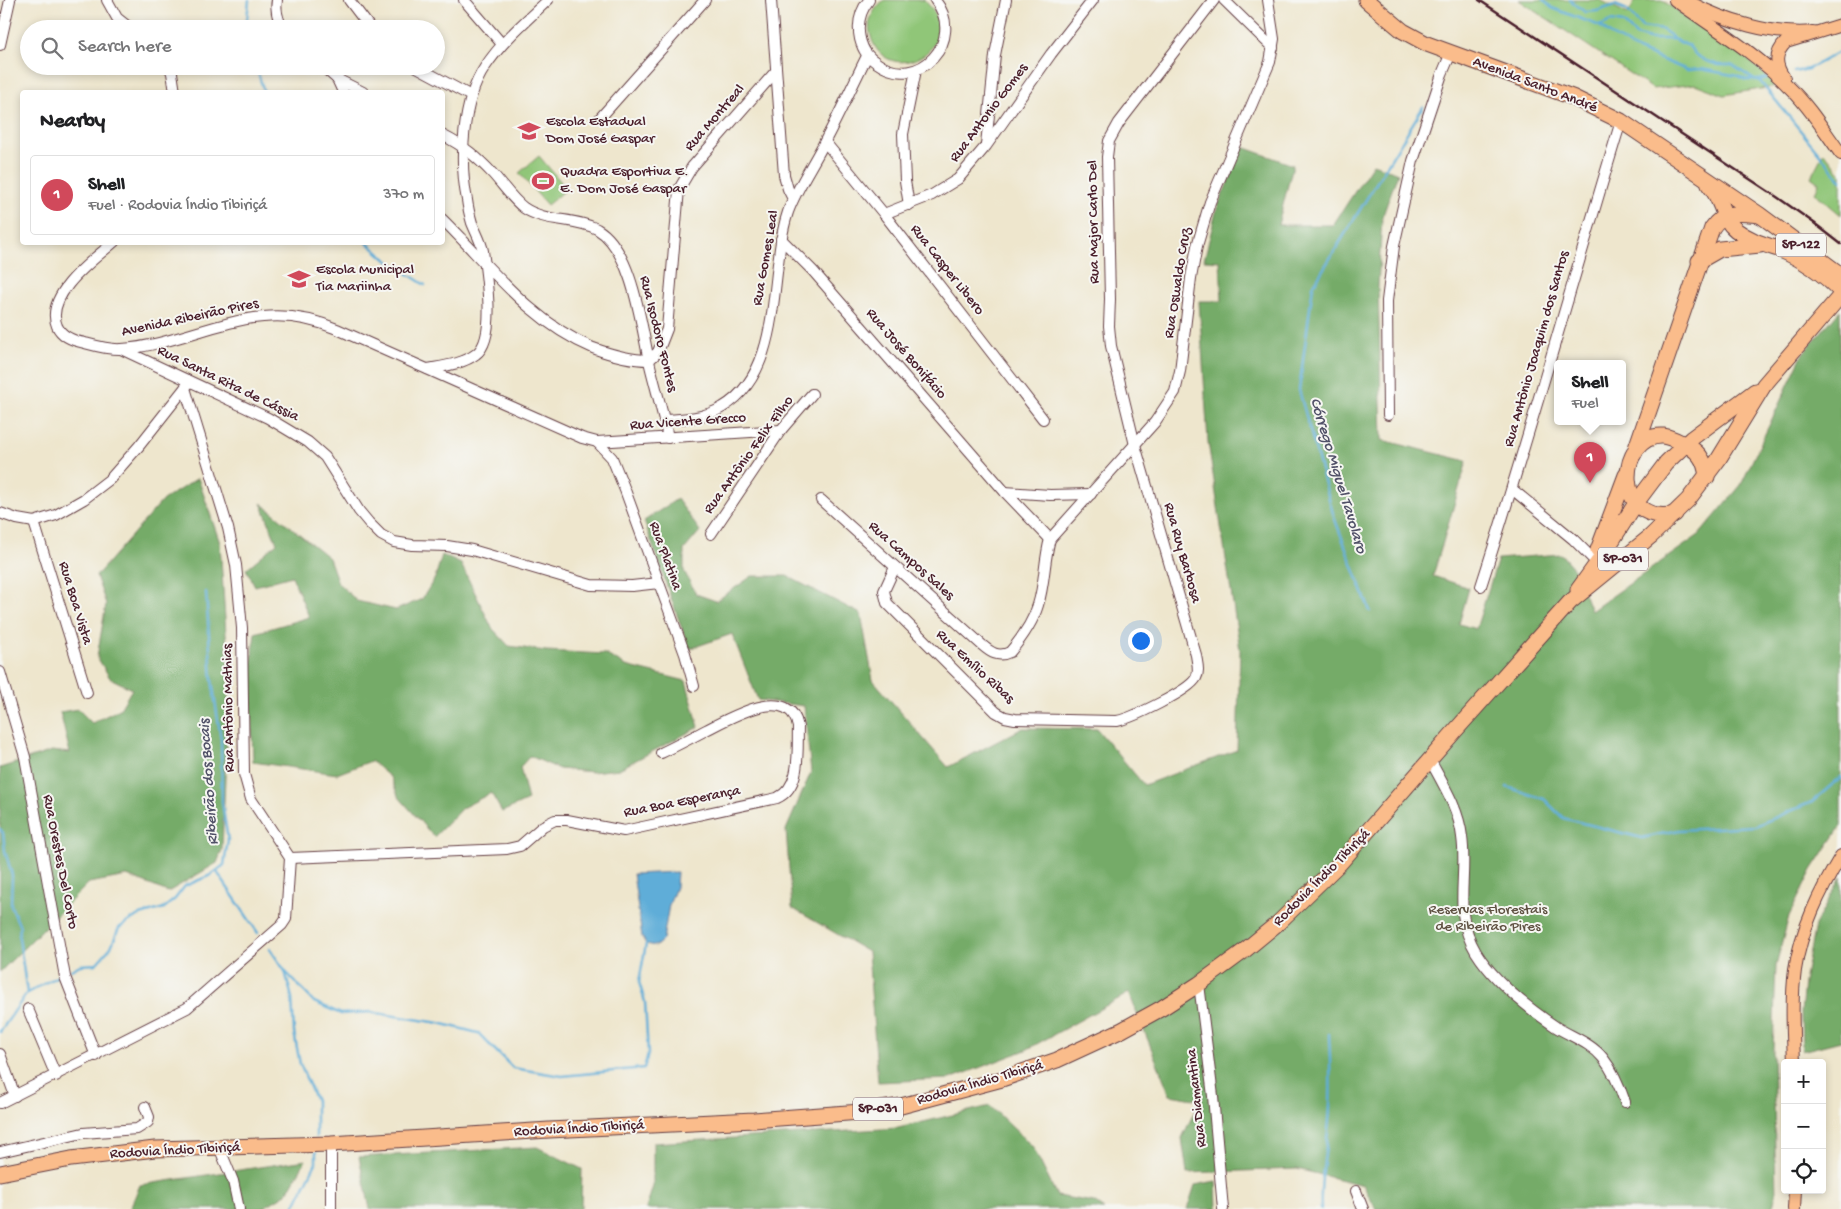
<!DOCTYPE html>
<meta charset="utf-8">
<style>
body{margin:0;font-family:"Gochi Hand",sans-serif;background:#f6f6f6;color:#202124}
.controls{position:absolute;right:15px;bottom:15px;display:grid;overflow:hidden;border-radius:5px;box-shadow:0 2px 8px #0003}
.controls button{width:45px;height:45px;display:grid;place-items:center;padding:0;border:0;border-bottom:1px solid #e0e0e0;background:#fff;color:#202124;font:25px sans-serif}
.you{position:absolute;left:1140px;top:640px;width:18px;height:18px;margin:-12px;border:4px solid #fff;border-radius:50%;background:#1a73e8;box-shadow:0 0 0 8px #1a73e833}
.badge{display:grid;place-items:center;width:32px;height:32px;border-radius:50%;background:#d1495b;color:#fff;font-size:16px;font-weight:700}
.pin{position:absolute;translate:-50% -41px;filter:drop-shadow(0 1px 2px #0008)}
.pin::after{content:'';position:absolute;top:26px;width:18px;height:15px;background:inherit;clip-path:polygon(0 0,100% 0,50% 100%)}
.popup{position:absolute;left:1554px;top:360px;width:72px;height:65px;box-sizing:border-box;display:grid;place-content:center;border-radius:5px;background:#fff;filter:drop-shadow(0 1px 4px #0005);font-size:16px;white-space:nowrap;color:#757577}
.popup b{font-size:19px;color:#202124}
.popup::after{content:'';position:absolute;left:50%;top:100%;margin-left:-10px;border:10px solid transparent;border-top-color:#fff}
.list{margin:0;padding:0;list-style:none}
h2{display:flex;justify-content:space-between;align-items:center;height:65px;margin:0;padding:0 20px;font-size:21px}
h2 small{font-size:16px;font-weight:400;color:#757577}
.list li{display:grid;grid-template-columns:32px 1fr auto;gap:15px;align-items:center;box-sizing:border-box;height:80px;margin:0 10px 10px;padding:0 10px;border:1px solid #e0e0e0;border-radius:5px}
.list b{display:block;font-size:19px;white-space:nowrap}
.list p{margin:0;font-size:16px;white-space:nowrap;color:#757577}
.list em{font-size:16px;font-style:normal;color:#757577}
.icon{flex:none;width:28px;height:28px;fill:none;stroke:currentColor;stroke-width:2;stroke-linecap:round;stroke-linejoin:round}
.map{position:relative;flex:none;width:1841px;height:1209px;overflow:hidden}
.search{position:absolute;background:#fff;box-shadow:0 2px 8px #0003;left:20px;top:20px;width:425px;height:55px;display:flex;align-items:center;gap:12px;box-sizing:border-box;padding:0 18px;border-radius:28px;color:#757577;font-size:19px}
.panel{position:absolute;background:#fff;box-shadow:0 2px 8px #0003;left:20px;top:90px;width:425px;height:155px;border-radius:5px}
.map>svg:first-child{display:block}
.green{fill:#90c678;stroke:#6d7252}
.forest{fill:#74ab68;stroke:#5f654a}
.water{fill:#5eadd8;stroke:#546682}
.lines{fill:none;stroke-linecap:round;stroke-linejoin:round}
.stream{stroke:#5eadd8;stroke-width:2.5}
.minor-casing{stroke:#633d43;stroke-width:12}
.major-casing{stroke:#633d43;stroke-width:14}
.highway-casing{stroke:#633d43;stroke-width:17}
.minor{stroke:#fff;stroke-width:10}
.major{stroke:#fabc8b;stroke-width:12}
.highway{stroke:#fabc8b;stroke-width:15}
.rail{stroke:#4a1f2b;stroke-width:2.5}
.labels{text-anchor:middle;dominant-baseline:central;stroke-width:4;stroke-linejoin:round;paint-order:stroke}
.shield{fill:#f6f6f2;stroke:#7e6067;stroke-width:1}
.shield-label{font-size:14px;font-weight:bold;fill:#4a1f2b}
.street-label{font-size:15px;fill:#4a1f2b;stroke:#f6f6f2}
.poi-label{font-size:15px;fill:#4a1f2b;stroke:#f6f6f2;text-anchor:start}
.park-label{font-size:15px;fill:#5f5142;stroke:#f6f6f2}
.water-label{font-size:16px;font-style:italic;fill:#515168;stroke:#f6f6f2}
</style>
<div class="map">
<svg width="1841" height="1209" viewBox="0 0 1841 1209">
<rect width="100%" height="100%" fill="#f6f6f2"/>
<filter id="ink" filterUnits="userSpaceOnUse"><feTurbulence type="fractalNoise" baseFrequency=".02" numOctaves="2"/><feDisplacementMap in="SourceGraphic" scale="10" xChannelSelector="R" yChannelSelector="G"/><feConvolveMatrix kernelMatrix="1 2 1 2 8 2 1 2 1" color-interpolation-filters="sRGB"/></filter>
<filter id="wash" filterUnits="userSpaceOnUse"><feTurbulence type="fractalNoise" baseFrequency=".0096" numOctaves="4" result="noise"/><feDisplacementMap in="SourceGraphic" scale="20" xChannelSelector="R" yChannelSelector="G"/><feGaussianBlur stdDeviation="1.12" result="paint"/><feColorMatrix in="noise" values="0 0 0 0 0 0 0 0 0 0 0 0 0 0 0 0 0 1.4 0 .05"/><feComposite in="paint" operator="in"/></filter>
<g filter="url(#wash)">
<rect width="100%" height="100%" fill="#eee6cd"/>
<g class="green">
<path d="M884,0H924C974,46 883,94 870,33C867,20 874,8 884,0Z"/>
<polygon points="1519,0 1600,0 1628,14 1636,0 1662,0 1750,61 1774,83 1773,87 1724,95 1695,84 1653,89"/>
<polygon points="1824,152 1841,174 1841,215 1815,193 1819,183 1811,177"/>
<polygon points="539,156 567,189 547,205 519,173"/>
</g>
<g class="forest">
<polygon points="1243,147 1293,165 1278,225 1333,225 1373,164 1398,173 1382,218 1378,287 1382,440 1467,461 1433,576 1469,588 1459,624 1476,629 1498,559 1561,554 1575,570 1591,611 1699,535 1741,485 1803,353 1840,310 1841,826 1812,870 1789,916 1776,965 1773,1051 1776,1194 1772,1209 1376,1209 1363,1185 1297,1169 1187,1173 1182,1138 1200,1100 1170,1095 1129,993 1026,1050 950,1079 878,1082 868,952 792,908 786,830 811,772 804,706 758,700 732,634 689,649 644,521 677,499 700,531 684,550 684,571 696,594 716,601 752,576 787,576 861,614 873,680 948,767 1023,728 1097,729 1144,785 1237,750 1240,650 1208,442 1199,301 1222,301 1220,261 1204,260 1217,208"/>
<polygon points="198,478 220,543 229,679 222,850 217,863 168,892 127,876 89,883 0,972 0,768 52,751 70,753 60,712 78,709 92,723 120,709 132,689 110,678 97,657 106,604 96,576 163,500"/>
<polygon points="261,503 329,558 338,583 357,601 396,610 422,599 435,578 442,555 461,564 492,628 509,646 546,651 605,654 626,666 686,681 699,727 619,769 592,772 559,769 530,756 520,767 528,800 502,812 491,793 462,808 434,837 398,796 391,778 371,761 337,774 253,762 250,675 255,633 309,617 292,576 255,586 246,569 277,543"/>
<polygon points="1841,877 1841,1041 1802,1051 1801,1013 1804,982 1815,925"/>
<polygon points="990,1106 1033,1147 1057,1196 1094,1202 1104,1209 646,1209 653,1186 653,1143 898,1128"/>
<polygon points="537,1147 582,1169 581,1209 370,1209 359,1157"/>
<polygon points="306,1160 286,1194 261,1209 130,1209 130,1208 140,1185"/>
<polygon points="1216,1181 1217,1209 1187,1209 1195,1185"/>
</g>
<polygon class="water" points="677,872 676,887 669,905 663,940 656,946 646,944 642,937 633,874"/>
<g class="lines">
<g class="stream">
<polyline points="1543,0 1552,8 1600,26 1611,35 1638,50 1687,70 1701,69 1738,76 1747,80 1759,80 1841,180"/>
<polyline points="1570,0 1585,12 1597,11 1615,5 1627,10 1642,27 1663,30 1670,35 1673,39"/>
<polyline points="1600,26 1611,21 1623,23 1636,35 1649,39 1673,39 1689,46 1696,55 1706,61 1719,65 1732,65 1753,79"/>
<polyline points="246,29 249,0"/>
<polyline points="256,66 264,92"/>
<polyline points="1794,72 1808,69 1841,51"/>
<polyline points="1759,80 1767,78"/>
<polyline points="366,242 388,261 425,285"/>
<polyline points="1370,611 1334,517 1299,390 1313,286 1423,107"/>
<polyline points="1507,787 1544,799 1563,818 1642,838 1679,830 1755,826 1812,802 1841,777"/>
<polyline points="0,829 3,833 5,851 12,875 11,906 20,927 19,938 27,993"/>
<polyline points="217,872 258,933"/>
<polyline points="270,949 285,971 292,998 294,1032 300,1064 316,1101 316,1137"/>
<polyline points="71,970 80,965 96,964 111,947 119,928 137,916 164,908 175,899 185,886 211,875 224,865 228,840 222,802 221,740 212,680 206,592"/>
<polyline points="285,971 314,1002 341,1014 370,1012 439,1023 478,1033 513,1068 562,1076 644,1068 648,1054 645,1002 639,982 646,944"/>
<polyline points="0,1032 27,993 58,976"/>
<polyline points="293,1209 316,1163 316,1152"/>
<path d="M1321,1209C1319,1179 1327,1149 1329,1120C1332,1091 1330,1062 1329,1034"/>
</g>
</g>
</g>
<g filter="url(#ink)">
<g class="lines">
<g class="minor-casing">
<g id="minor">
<polyline points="107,0 117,18 131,29"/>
<path d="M277,0C275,10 278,20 283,29"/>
<polyline points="349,0 371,29"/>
<polyline points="464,0 502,44"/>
<polyline points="771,0 784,175 788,189 793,199"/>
<path d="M869,0C860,11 857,25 860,39C863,51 868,57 877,63C918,93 967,40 935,0"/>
<polyline points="1224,0 1273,48"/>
<polyline points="0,45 10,0"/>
<polyline points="169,66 172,73 175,92"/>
<polyline points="322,66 337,79 363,92"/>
<polyline points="415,66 471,96"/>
<polyline points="337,79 343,92"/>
<polyline points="600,118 705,0"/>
<path d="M442,135C464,146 477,157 493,174C503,185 512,199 524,208C546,223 574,217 597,229C632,249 641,324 649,361C655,387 663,412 668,438"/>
<polyline points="825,142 884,214 1043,419"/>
<polyline points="986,145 995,55 1006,0"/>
<polyline points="909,205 905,181 903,134 916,70"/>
<polyline points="884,214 932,195 958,179 986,146 1051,54 1093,0"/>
<path d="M442,219C490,266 529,321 593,348C612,355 629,360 649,360L658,352L667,329L679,189L692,167L776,71"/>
<polyline points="781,239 813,271 1005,492 1050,539"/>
<path d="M114,242C94,259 44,295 57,326C62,337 74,341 85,343C96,346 110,350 122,349C169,346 217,321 263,317C290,314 313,319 337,329L582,438L597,442L781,430"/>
<polyline points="121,349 268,418 308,442 325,457 359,511 369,523 381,535 394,542 412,545 447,546 472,550 591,585 632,586 659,583"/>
<path d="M428,369C444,366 463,364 476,354C497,339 486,274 483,251C481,241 476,233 472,223C470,216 468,208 467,200C459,161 462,101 485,67C502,41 526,21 548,0"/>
<polyline points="1388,415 1387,301 1394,246 1413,161 1442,74 1451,53"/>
<path d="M664,420C684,419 706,418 723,407C785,370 768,272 788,212C797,187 813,165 825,141C840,113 853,84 867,56"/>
<polyline points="597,442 612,458 625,490 685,654 694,686"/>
<polyline points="1512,489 1573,539 1594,560"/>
<polyline points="1005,492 1050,495 1091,494"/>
<path d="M821,500L982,645C990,652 998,658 1010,652C1021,639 1033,622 1038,605C1045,583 1044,560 1050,539L1155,422L1175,392L1180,371L1191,278L1197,246L1210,202L1270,62L1274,39L1268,0"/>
<polyline points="0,513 17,519 34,522 56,515 84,499 110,479 139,446 188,384"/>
<polyline points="34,522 87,693"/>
<polyline points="711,534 781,430 812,394"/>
<path d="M895,567L884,591L887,603L996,712L1005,717L1015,719L1117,721C1132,718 1189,691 1196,678C1200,671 1197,663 1196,655L1135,445L1111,346L1109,326L1110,299L1107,157L1109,141L1119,123L1214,0"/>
<path d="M1481,586C1531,431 1574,275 1621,121"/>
<polyline points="0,672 25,757 65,977 96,1056"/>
<path d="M1430,760C1443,784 1459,809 1462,837C1468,879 1452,912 1476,952C1494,981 1528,1008 1556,1027C1572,1037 1591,1043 1603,1058C1614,1072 1620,1087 1625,1102"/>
<path d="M290,858L507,849L520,846L543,826L555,820H567L624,831L777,798C802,787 797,750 798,727C790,682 728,719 706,730C691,738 676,746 661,753"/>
<polyline points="1199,984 1213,1096 1223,1209"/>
<polyline points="28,1009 56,1076"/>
<polyline points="0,1054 15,1096"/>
<polyline points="0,1103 187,1008 282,925 286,919 290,858 251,799 244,774 242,628 236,565 228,528 185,388"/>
<polyline points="219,1147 233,1181 239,1209"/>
<polyline points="0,1152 83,1133 137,1129 148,1122 149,1117 145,1107"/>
<polyline points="1356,1191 1363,1209"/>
<polyline points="331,1209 331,1144"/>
</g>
</g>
<g class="major-casing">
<g id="major">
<path d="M1675,0C1714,28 1756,53 1789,87C1809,106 1825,132 1841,154"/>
<path d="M1689,2C1724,21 1774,36 1813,32"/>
<path d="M1784,78C1775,65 1774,54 1786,42L1841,25"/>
<path d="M1794,1063C1793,1032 1791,1000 1795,970C1801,929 1820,891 1841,856"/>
<polyline points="1794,1209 1795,1190"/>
</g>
</g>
<g class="highway-casing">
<g id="highway">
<polyline points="1366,0 1403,31 1427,44 1572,97 1621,121 1760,215 1841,275"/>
<path d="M1709,185C1722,199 1721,218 1736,230C1749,240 1763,244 1778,249C1802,259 1823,273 1841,292"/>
<polyline points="1699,261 1720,249 1760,245"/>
<path d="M1634,454L1712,228C1724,210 1739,213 1759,215"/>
<path d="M1675,514C1613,528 1616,434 1663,436C1669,437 1676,440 1682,443C1698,450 1705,459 1707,477"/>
<polyline points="1598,550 1626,475"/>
<polyline points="1578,590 1601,558 1636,503 1666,463 1692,438 1755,391"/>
<polyline points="0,1173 71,1159 155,1149 331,1144 549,1130 754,1120 861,1112 901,1106 1002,1079 1057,1060 1122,1030 1162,1008 1199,984 1244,951 1278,923 1340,863 1454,732 1570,602 1651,536 1688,500 1718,460 1764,385 1841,295"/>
</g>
</g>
<use href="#minor" class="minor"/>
<use href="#major" class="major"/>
<use href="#highway" class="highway"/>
<polyline class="rail" points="1479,0 1777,197 1814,223 1841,244"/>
</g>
</g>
<defs>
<g id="school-bare" transform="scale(1.725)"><path d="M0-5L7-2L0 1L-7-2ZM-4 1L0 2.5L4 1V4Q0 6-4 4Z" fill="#d1495b" stroke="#f6f6f2" stroke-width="2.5" paint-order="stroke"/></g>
<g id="stadium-bare" transform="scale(1.725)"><path d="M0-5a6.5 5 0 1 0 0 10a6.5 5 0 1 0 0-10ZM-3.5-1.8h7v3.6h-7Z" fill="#d1495b" stroke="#f6f6f2" stroke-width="2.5" paint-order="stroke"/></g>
</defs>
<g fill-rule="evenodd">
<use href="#school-bare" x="529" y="131"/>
<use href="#stadium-bare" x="543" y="181"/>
<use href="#school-bare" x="299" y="279"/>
</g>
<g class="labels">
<g class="shield">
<rect x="1776" y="233.5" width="50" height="23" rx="4"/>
<rect x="1598" y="547.5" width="50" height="23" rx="4"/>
<rect x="853" y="1097.5" width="50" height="23" rx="4"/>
</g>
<g class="shield-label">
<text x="1801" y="245">SP-122</text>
<text x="1623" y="559">SP-031</text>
<text x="878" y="1109">SP-031</text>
</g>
<g class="street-label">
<text transform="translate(1535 85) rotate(21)">Avenida Santo André</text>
<text transform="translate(989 113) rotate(-53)">Rua Antonio Gomes</text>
<text transform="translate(715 118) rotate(-49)">Rua Montreal</text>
<text transform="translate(1094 222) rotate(-91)">Rua Major Carlo Del</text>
<text transform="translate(766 258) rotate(-80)">Rua Gomes Leal</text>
<text transform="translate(947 270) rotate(52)">Rua Casper Libero</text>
<text transform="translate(1178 283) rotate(-81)">Rua Oswaldo Cruz</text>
<text transform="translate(190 318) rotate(-12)">Avenida Ribeirão Pires</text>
<text transform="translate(658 334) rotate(76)">Rua Isodoro Fontes</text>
<text transform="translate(1537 349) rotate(-74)">Rua Antônio Joaquim dos Santos</text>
<text transform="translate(906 354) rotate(49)">Rua José Bonifácio</text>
<text transform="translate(228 384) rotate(26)">Rua Santa Rita de Cássia</text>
<text transform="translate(688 422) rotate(-4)">Rua Vicente Grecco</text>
<text transform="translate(749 455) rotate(-54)">Rua Antônio Felix Filho</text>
<text transform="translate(1182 553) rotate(74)">Rua Ruy Barbosa</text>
<text transform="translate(665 556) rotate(70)">Rua Platina</text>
<text transform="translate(911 561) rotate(42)">Rua Campos Sales</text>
<text transform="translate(75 603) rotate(73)">Rua Boa Vista</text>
<text transform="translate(975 667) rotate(43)">Rua Emílio Ribas</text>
<text transform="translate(229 708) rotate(-91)">Rua Antônio Mathias</text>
<text transform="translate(682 802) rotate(-11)">Rua Boa Esperança</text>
<text transform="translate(60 862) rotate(79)">Rua Orestes Del Corto</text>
<text transform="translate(1322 878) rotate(-45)">Rodovia Índio Tibiriçá</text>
<text transform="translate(980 1083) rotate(-16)">Rodovia Índio Tibiriçá</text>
<text transform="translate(1197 1098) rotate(-96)">Rua Diamantina</text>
<text transform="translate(579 1129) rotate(-3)">Rodovia Índio Tibiriçá</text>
<text transform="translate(175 1151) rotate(-3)">Rodovia Índio Tibiriçá</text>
</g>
<g class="poi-label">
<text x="546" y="122">Escola Estadual<tspan x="546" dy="17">Dom José Gaspar</tspan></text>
<text x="560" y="172">Quadra Esportiva E.<tspan x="560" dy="17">E. Dom José Gaspar</tspan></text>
<text x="316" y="270">Escola Municipal<tspan x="316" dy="17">Tia Mariinha</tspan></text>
</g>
<g class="park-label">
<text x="1488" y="910">Reservas Florestais<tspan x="1488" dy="17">de Ribeirão Pires</tspan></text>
</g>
<g class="water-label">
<text transform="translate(1337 476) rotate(73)">Córrego Miguel Tavolaro</text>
<text transform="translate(210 782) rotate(-94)">Ribeirão dos Bocais</text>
</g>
</g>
</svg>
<div class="controls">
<button>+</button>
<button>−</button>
<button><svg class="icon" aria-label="locate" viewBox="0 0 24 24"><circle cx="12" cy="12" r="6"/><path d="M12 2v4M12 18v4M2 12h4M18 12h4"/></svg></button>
</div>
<div class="you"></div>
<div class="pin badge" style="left:1590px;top:483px">1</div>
<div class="popup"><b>Shell</b>Fuel</div>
<div class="search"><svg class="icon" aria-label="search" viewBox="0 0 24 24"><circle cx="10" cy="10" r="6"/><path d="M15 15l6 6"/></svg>Search here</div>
<section class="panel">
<h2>Nearby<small></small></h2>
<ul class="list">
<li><span class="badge">1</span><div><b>Shell</b><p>Fuel · Rodovia Índio Tibiriçá</p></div><em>370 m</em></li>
</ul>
</section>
</div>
